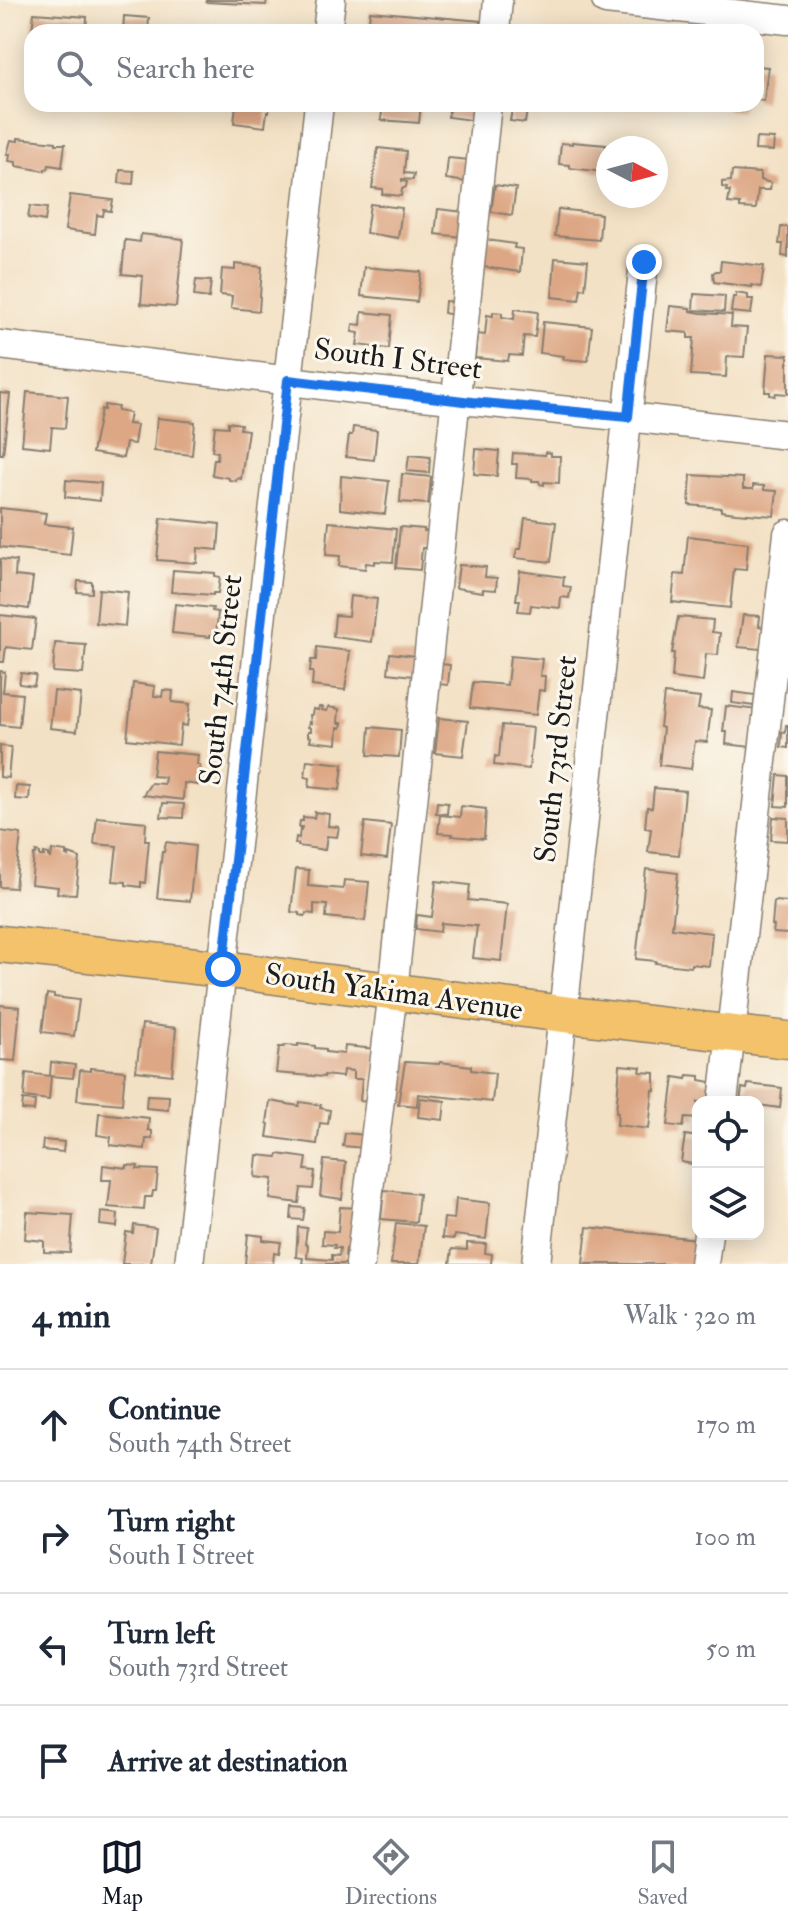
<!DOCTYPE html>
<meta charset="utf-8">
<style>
body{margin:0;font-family:"IM FELL Double Pica",serif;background:#f2f2f3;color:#1f2937}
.controls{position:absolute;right:24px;bottom:24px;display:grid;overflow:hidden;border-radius:16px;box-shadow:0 4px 20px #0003}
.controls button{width:72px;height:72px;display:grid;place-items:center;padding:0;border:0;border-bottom:2px solid #e0e1e3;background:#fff;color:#1f2937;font:40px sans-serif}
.compass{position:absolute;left:596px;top:136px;width:72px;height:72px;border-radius:50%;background:#fff;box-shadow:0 4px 20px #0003;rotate:96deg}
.stop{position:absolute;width:24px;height:24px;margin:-18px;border:6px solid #1a73e8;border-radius:50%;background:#fff}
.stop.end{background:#1a73e8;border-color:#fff;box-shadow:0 2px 8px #0008}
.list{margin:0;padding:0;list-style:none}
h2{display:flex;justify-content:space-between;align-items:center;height:104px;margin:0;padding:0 32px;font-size:34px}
h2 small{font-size:26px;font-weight:400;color:#747a83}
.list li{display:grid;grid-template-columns:52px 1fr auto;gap:24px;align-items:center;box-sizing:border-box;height:112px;padding:0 32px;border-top:2px solid #e0e1e3}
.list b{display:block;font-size:30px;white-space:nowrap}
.list p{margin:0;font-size:26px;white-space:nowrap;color:#747a83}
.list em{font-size:26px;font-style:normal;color:#747a83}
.icon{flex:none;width:44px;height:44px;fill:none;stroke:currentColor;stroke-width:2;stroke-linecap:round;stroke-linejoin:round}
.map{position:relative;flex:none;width:788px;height:1264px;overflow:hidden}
.search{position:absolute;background:#fff;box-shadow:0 4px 20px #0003;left:24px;right:24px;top:24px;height:88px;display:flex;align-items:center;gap:20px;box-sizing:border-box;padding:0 28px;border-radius:24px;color:#747a83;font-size:30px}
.sheet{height:552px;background:#fff}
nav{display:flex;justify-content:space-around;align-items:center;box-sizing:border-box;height:112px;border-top:2px solid #e0e1e3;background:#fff;font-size:22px;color:#747a83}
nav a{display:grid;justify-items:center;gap:4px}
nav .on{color:#111827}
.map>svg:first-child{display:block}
.building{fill:#dda785}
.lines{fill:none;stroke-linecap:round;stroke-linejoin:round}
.minor-casing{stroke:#887e70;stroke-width:31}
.major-casing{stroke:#887e70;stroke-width:39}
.minor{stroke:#fff;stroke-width:28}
.major{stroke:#f3c26a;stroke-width:36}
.route{stroke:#1a73e8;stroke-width:10}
.labels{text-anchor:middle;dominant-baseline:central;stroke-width:6;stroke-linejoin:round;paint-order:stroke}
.street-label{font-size:30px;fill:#1c1c1c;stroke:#fbf7ec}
</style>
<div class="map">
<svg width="788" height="1264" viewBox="0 0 788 1264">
<rect width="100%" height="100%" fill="#fbf7ec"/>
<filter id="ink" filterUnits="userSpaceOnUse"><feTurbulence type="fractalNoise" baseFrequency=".0125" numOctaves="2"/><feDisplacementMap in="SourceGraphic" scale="16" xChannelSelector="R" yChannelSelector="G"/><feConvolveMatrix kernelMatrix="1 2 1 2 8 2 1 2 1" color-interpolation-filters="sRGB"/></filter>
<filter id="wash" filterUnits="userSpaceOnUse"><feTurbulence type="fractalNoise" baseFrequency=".006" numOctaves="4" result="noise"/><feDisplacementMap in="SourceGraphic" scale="32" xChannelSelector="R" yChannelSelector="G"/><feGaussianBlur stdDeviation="1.8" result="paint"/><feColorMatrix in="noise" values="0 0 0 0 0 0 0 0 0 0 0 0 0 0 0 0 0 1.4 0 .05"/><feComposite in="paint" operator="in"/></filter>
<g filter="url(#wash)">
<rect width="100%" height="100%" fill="#f3e1c5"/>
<g id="blocks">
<g class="building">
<polygon points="206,0 267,0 266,5 206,2"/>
<polygon points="370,11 481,21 480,32 368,32"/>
<polygon points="34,13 87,17 86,32 32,32"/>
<polygon points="124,16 149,18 148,32 123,32"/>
<polygon points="756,66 768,67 764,101 756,100"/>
<polygon points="236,104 270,104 269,112 267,112 265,127 234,123"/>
<polygon points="383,104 421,104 419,123 381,120"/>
<polygon points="450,104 473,104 471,120 448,117"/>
<polygon points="513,104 528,104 525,123 510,121"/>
<polygon points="726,104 743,104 742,112 726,110"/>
<polygon points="18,138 56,142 56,144 65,144 62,167 49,165 48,169 45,169 45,171 16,166 16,162 9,161 10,154 7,154 11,140 18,141"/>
<polygon points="756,138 774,139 773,151 755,150"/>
<polygon points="572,142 606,145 604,160 608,160 608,170 604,170 604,172 570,168 570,165 559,164 561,143 572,144"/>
<polygon points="378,148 406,151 404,173 414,174 413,180 402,179 402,181 407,182 406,187 402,189 401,196 382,194 383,189 372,188"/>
<polygon points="448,158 469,160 467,182 446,179"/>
<polygon points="120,170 134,171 133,184 119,183"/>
<polygon points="732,171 760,173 760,180 771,183 770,190 758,190 756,209 740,208 740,204 728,203 730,191 726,191 727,188 722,187 722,182 731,181"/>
<polygon points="495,185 516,188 512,215 491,212"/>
<polygon points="70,195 113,200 111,211 104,210 103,216 97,215 95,234 65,230"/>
<polygon points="370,204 402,208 398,238 366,233"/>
<polygon points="30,206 47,208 45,221 28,218"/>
<polygon points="438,209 464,212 462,237 435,234"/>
<polygon points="558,209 601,214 599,240 555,236"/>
<polygon points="781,227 788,227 788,257 782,256 783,244 779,244"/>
<polygon points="141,234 183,239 176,307 141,304 143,276 122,274 125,240 140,242"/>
<polygon points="487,240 515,244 514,248 522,249 520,272 483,267"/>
<polygon points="555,258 588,261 585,289 581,288 579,300 552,297"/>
<polygon points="721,261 764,266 761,287 752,285 752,287 714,282 713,273 716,271 720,271"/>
<polygon points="235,264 262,267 259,311 231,308 232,296 220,295 222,269 235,270"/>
<polygon points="364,267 421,272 417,302 361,296"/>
<polygon points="196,280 211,281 209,298 194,296"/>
<polygon points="736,293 748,295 748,299 753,299 751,314 731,312 733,297 736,297"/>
<polygon points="694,294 725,296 724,312 693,310"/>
<polygon points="445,301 455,302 453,315 444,313"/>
<polygon points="670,306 690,308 690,311 701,313 732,315 731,327 747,328 744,357 727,356 726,377 691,375 694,338 688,338 688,333 667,331"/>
<polygon points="515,309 538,312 535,337 524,336 522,356 509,355 508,361 475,358 477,334 485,335 487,315 493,316 493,312 502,313 502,317 514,319"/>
<polygon points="362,312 392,315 389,349 357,345 359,333 352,332 353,324 361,325"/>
<polygon points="543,322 592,327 588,361 563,359 564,356 540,353"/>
<polygon points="768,354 788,355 788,394 776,393 775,396 770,395 770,392 765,392"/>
<polygon points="27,392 68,396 65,428 52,427 50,448 22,445"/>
<polygon points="0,393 10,394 3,454 0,454"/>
<polygon points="104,405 118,407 117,411 130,413 128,424 137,425 134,444 126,443 123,458 92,453 101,409 104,410"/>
<polygon points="157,418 195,422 192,455 154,451"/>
<polygon points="228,422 241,424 240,429 248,430 241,479 237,478 236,481 229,480 229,478 212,475 214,459 217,459 218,452 212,451 215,426 228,427"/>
<polygon points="353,427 377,430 374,460 346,457 349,435 352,435"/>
<polygon points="476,449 499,451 497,476 474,474"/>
<polygon points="545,452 551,453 551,456 560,456 559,483 544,482 544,485 540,484 539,481 532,481 532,479 516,478 517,464 512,464 513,453 545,455"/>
<polygon points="409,455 430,457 429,473 407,471"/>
<polygon points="402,474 431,477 428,504 400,502"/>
<polygon points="691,475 743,478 743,489 753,489 753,485 764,486 764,490 777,491 774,516 736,513 721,511 721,508 689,505"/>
<polygon points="341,476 389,481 385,514 340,509"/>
<polygon points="66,480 101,483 100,501 65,497"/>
<polygon points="0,508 46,513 44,524 73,527 70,555 0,547"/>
<polygon points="161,518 220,524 218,550 198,548 197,563 157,560"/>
<polygon points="525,518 556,522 551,562 515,558 517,549 521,549"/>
<polygon points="329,522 396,529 393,562 375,561 375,564 366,563 365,569 339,566 340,556 326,555"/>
<polygon points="400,527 424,529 424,531 431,532 429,548 422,548 420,570 396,568"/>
<polygon points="688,536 748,543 746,570 734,569 730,608 672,602 675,574 684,575"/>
<polygon points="0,559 16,561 15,576 33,578 29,609 0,605"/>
<polygon points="459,565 486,567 485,577 497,578 496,590 483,589 483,592 456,588"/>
<polygon points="173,570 215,573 215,576 220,577 218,593 213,593 213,595 171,592"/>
<polygon points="520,571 564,577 563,586 571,587 569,598 561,597 560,608 531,605 530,612 518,611 520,600 516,600"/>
<polygon points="78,581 92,582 92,593 77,592"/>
<polygon points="99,589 128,592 125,626 96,623"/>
<polygon points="350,596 377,599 372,642 333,637 335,615 348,616"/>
<polygon points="175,604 213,608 212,611 218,612 216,635 210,635 210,637 172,633"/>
<polygon points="0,615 36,619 32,650 6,647 4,662 0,662"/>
<polygon points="743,615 760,616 759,626 763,627 761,649 738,647"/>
<polygon points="678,617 713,620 712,632 720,633 718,655 706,654 703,682 672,678 674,653 672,653"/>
<polygon points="55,643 86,645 83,674 53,672"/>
<polygon points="317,647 350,651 345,690 312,686 313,672 310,672 311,660 316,660"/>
<polygon points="390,653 415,656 413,676 388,673"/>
<polygon points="510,656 542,659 540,676 545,676 544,691 539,690 536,715 470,708 473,682 507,685"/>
<polygon points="440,664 450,665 448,685 438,684"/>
<polygon points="0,671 5,672 3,692 22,694 19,727 0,725"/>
<polygon points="21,673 36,675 34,686 19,684"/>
<polygon points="133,683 155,686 154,696 162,697 163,690 173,691 172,702 190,704 187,726 181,725 179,745 127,739"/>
<polygon points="54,691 81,694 77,731 50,728"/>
<polygon points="733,692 755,695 754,706 732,703"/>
<polygon points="664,694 700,698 698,709 711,710 707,742 695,741 691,769 659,765 663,728 660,727"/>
<polygon points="726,706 758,710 751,747 726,744 727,732 723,732"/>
<polygon points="319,707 322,707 321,710 327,711 328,707 339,709 338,723 342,723 341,728 338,727 337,744 310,741 311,737 308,736 308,731 311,731 311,728 308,727 309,722 311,723 310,715 312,715 313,709 318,710"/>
<polygon points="439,718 468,721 463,756 435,753"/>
<polygon points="502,725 533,728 529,769 494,765 495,756 499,757"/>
<polygon points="786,725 788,725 788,748 781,747 782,732 785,733"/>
<polygon points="370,727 401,730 399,757 368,755"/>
<polygon points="0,746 11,747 8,778 0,777"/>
<polygon points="155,751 198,755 197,765 200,765 198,785 184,783 183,800 143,795 151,783 164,784 165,777 152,776"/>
<polygon points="307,760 343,764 340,790 309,787 310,778 305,777"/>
<polygon points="778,775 788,776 788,807 775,806"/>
<polygon points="16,786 30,787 29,800 15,799"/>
<polygon points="654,788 685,791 679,855 648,852 651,829 645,828 647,807 652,808"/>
<polygon points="437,802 448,803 447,814 436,813"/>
<polygon points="163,803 184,804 183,818 161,817"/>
<polygon points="461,806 486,809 484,839 452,836 453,834 438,833 440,815 460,817"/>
<polygon points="315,812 329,814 328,826 339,827 337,837 327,836 325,850 298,846 298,844 295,844 296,837 299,838 300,829 301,830 302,827 299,827 300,821 303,821 303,817 314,818"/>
<polygon points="97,817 146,822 145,840 149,840 145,883 141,882 141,887 126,885 126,882 113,881 117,846 94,844"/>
<polygon points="773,817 788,818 788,841 771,840"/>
<polygon points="365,822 391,825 387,859 361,856"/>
<polygon points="0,831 21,834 15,888 0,887"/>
<polygon points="166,842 195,846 190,901 157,898 162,852 164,852"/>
<polygon points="52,850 66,852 66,856 69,857 69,854 80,858 76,894 57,893 58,887 31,884 34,855 36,855 36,852 40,853 40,856 44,856 44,853 49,854 49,857 51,858"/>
<polygon points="296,869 309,870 308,886 343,889 344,880 369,882 365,921 326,917 327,905 314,904 314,914 306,913 305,916 299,915 299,913 291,912"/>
<polygon points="646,869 678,873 672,928 712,933 709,966 691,964 691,967 655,963 656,961 636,959"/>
<polygon points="436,881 470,885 468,900 507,904 501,961 473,958 477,926 441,923 440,932 416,929 417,915 432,917"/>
<polygon points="774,901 788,902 788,934 773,933 774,926 772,925"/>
<polygon points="47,994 54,995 54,997 79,1000 74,1036 42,1032"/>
<polygon points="0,1005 20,1007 15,1061 0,1060"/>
<polygon points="142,1024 176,1028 172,1075 136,1071"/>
<polygon points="298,1044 315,1046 315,1048 326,1049 326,1052 344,1054 345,1046 376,1049 369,1102 360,1101 362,1079 353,1079 353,1071 343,1070 342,1077 324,1075 324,1077 276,1073 279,1047 284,1047 285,1045 298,1046"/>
<polygon points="51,1062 75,1065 73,1078 51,1076 49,1100 24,1097 26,1073 50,1076"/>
<polygon points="405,1062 439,1064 440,1062 471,1066 471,1070 495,1073 492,1102 418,1094 417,1106 398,1104"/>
<polygon points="620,1065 641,1067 640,1072 655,1073 655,1091 653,1090 649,1129 617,1125 618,1112 616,1112"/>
<polygon points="90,1068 125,1071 122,1104 77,1100 80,1070 90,1071"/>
<polygon points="688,1075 700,1076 700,1080 711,1082 708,1102 698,1102 698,1119 685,1118 683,1127 668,1125 674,1077 687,1079"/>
<polygon points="748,1084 782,1088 780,1108 758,1105 758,1102 740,1102 742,1088 747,1089"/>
<polygon points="147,1095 169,1096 168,1110 146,1108"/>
<polygon points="420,1098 445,1101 443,1120 418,1117"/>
<polygon points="23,1100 35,1101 34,1111 22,1110"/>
<polygon points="270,1101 299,1106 300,1102 321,1105 320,1108 330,1110 328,1124 320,1123 317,1144 267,1137 269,1124 267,1123"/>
<polygon points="99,1113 149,1118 148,1130 152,1131 152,1139 146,1139 145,1149 110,1145 111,1137 97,1135"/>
<polygon points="345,1133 365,1135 364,1148 343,1146"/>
<polygon points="685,1135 698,1137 698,1165 681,1162"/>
<polygon points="43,1140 64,1142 63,1152 42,1150"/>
<polygon points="278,1154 307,1158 305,1170 315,1171 313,1189 301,1188 299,1203 270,1199 273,1179 255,1177 257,1155 277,1157"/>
<polygon points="324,1160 346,1162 342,1199 320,1196"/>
<polygon points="103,1165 127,1168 127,1165 138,1166 137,1169 158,1170 156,1191 153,1191 152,1197 145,1197 144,1210 108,1207 111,1180 102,1180"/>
<polygon points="384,1190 419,1194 416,1222 381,1219"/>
<polygon points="456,1199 490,1203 486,1239 455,1235 454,1239 442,1238 444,1218 454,1219"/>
<polygon points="292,1207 305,1208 303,1220 291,1219"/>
<polygon points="340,1207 360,1208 357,1250 346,1249 345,1256 351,1257 350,1264 302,1264 303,1258 296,1257 298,1227 307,1228 305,1244 308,1245 307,1258 332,1260 332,1255 339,1256 340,1248 334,1248 335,1245 322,1244 323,1231 338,1232"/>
<polygon points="27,1212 73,1215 70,1253 44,1252 44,1241 25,1239"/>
<polygon points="101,1212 118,1214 117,1227 100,1225"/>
<polygon points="396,1223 424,1226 419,1264 391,1264"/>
<polygon points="134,1225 156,1228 151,1264 122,1264 126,1232 133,1233"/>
<polygon points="587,1227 697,1239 694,1264 583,1264"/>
<polygon points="248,1234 263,1236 263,1240 281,1242 279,1254 274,1253 273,1264 245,1264"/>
<polygon points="467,1243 486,1244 485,1253 492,1254 491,1264 450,1264 452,1249 467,1250"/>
</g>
</g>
</g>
<g filter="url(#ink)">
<use href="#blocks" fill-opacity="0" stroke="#887e70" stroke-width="2"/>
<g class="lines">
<g class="minor-casing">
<g id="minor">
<polyline points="606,0 788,20"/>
<polyline points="327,32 331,0"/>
<polyline points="495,32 498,0"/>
<polyline points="0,345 354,389 628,417 788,435"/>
<polyline points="723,1102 788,534"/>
<polyline points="189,1264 319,104"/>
<polyline points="360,1264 393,991 487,104"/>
<polyline points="536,1264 644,262"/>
<polyline points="704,1264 708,1234"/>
</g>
</g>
<g class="major-casing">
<polyline id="major" points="0,944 223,969 563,1014 788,1040"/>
</g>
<use href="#minor" class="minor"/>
<use href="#major" class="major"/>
</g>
</g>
<g class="lines" filter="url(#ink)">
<polyline class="route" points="223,969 288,380 472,402 628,417 644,262"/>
</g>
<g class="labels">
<g class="street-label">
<text transform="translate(398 359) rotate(7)">South I Street</text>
<text transform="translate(221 680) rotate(-84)">South 74th Street</text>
<text transform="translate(556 759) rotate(-84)">South 73rd Street</text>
<text transform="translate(394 992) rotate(8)">South Yakima Avenue</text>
</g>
</g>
</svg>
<div class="controls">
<button><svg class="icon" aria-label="locate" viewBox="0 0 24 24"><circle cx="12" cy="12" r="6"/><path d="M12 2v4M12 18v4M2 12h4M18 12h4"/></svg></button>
<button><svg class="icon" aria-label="layers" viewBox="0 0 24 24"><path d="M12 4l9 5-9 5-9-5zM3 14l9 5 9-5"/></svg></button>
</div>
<svg class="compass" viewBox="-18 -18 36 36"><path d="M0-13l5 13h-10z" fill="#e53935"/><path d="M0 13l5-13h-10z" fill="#747a83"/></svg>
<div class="stop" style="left:223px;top:969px"></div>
<div class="stop end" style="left:644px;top:262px"></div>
<div class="search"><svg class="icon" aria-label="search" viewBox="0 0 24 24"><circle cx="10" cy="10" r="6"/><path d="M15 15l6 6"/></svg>Search here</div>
</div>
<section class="sheet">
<h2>4 min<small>Walk · 320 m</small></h2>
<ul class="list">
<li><svg class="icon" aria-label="ahead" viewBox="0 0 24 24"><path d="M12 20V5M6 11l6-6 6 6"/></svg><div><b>Continue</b><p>South 74th Street</p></div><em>170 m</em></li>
<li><svg class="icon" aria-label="right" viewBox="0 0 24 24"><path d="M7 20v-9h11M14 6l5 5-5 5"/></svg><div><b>Turn right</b><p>South I Street</p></div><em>100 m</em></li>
<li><svg class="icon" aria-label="left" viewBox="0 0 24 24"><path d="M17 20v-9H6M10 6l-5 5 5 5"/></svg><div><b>Turn left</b><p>South 73rd Street</p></div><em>50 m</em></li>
<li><svg class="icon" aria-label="arrive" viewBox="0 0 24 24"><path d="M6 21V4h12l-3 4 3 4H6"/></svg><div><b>Arrive at destination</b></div></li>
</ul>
</section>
<nav>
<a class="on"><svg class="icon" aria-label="map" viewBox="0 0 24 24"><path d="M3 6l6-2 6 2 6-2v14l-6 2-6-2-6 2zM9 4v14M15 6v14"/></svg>Map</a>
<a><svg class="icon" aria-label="directions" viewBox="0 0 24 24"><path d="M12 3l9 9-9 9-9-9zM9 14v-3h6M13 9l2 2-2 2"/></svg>Directions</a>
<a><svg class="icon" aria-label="saved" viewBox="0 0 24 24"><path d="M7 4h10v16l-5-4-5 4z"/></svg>Saved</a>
</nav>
